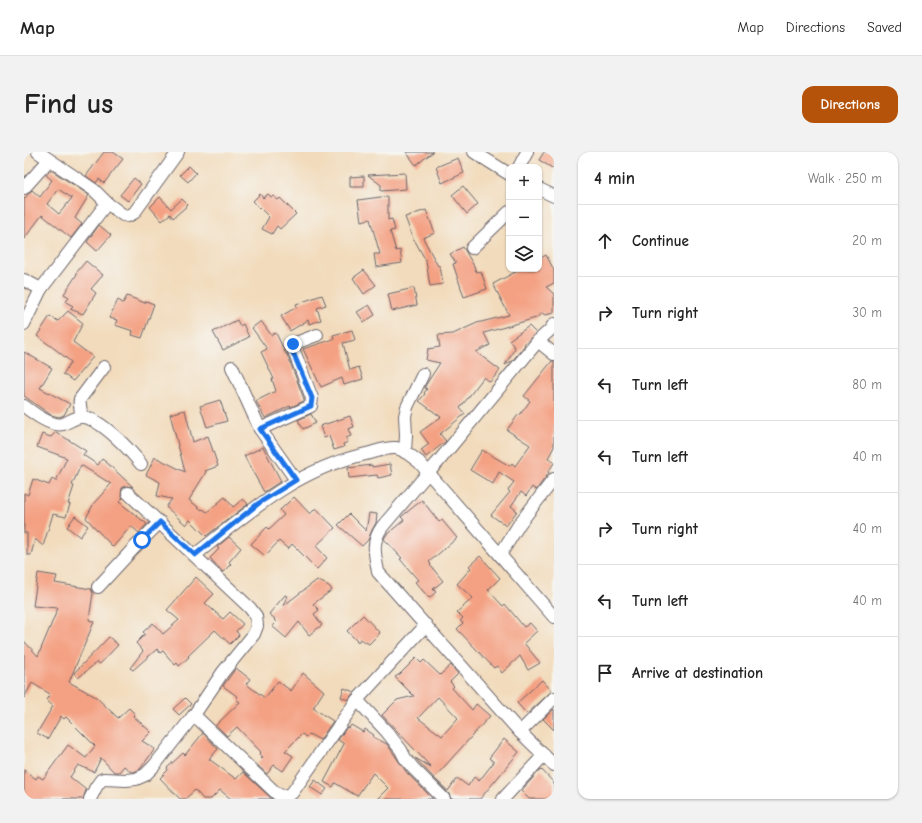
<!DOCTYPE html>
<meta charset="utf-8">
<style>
body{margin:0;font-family:"Comic Neue",sans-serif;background:#f2f2f2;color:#222}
.controls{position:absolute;right:12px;top:12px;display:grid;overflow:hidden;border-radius:8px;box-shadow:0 1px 3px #0004}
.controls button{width:36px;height:36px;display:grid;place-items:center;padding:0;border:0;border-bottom:1px solid #e0e0e0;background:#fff;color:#222;font:20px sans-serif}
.stop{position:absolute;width:12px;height:12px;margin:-9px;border:3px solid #1a73e8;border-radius:50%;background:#fff}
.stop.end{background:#1a73e8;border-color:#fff;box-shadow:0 1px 4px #0008}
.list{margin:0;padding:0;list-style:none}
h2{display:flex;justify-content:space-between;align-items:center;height:52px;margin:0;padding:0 16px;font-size:17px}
h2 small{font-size:13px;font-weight:400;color:#767676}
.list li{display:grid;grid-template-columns:26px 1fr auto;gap:12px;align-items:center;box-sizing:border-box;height:72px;padding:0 16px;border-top:1px solid #e0e0e0}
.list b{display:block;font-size:15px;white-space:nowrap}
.list em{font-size:13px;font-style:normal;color:#767676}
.icon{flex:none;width:22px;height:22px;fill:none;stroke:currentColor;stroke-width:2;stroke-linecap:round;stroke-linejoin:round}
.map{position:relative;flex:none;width:530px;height:647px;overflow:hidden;border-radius:12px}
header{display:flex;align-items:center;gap:24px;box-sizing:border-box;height:56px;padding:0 20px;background:#fff;border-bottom:1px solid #e0e0e0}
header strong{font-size:19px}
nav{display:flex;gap:22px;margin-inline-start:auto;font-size:14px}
.intro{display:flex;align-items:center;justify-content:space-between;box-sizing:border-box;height:96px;padding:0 24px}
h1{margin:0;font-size:28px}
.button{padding:10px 18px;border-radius:12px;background:#b45309;color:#fff;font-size:14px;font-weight:700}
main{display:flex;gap:24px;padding:0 24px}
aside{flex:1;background:#fff;border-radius:12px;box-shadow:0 1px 3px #0004}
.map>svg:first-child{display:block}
.building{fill:#f4a183;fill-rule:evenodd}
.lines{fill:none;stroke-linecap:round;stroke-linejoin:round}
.minor-casing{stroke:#6b6368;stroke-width:14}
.minor{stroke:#fff;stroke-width:12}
.route{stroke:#1a73e8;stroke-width:5}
</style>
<header>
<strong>Map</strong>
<nav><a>Map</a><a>Directions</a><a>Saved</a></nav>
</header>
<div class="intro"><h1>Find us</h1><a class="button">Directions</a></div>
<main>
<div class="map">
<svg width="530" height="647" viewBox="0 0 530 647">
<rect width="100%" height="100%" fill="#f6f6f2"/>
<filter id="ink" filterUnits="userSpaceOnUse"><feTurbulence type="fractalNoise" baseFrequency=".025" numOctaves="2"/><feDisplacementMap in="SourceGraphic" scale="8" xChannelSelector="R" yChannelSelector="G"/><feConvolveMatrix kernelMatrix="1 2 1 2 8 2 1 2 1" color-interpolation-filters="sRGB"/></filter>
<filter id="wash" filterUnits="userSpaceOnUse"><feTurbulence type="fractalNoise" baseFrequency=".012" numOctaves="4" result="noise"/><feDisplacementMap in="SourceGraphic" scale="16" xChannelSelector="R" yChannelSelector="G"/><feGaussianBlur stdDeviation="0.9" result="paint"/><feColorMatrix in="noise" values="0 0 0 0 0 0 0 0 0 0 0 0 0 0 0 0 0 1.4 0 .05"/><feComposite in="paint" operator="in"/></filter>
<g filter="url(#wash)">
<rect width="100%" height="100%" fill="#f2dbbc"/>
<g id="blocks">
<g class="building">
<polygon points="80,0 89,0 99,7 80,31 75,27 72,31 62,24"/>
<polygon points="382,0 409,0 392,13"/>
<polygon points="520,0 530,0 530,17 515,8"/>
<polygon points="434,6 440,21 418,31 412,15"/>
<polygon points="165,14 172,21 164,30 156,23"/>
<path d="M27,18L65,43L51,66L58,72L47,86L18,63L0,87V47L8,38L16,45L28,28L22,23ZM34,37L48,46L35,62L23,52Z"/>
<polygon points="381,21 382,37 357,39 357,33 344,23"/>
<polygon points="340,24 340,35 326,35 326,25"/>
<polygon points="110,26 117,32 104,49 96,43"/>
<polygon points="439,34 454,52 443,62 428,43"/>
<polygon points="236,42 239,46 244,42 247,45 249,44 254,48 256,46 272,62 256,77 253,74 248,82 238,77 245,65 229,49"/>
<polygon points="364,44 364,68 368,67 371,78 366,79 372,99 376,98 378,111 352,115 350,102 356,102 346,67 337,69 334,48"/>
<polygon points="136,45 147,57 158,47 164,53 149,66 146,62 138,69 126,55"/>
<polygon points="402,58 411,81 399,86 414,114 416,114 419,132 406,134 402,109 391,89 390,89 381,65"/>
<polygon points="75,73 87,83 73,99 63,90"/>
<polygon points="439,95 450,114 452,120 457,119 463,137 440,145 429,112 432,111 426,102"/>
<polygon points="522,103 530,118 530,131 522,135 530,142 530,161 521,163 518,161 512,166 460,181 466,193 452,200 476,218 466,230 460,225 436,256 441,262 416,282 422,289 402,305 397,298 405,292 396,280 417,265 395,249 401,242 400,241 403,237 401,236 401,234 416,211 402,208 404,197 416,195 414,183 429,182 453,171 485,163 469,132 497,117 515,117 515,107"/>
<polygon points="62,109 79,123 67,137 72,141 59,162 46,157 49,154 42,150 45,145 40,142 53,122 52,121"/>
<polygon points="340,118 352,133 340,142 329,126"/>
<polygon points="390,136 393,153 368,159 364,142"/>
<polygon points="298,143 302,153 293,156 297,168 285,172 284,168 266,179 257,164 273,155 272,152"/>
<polygon points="103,144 121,151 122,149 130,152 118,186 108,183 109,179 91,173 93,168 85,166 94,148 99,151"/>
<polygon points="345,153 351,163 340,170 333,160"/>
<polygon points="44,159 59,171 49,190 69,205 49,229 39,222 47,210 31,197 13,184 26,164 34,169"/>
<polygon points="213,168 216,174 219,172 225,185 199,198 189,180"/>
<polygon points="237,169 247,183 252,181 262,202 263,202 280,247 280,249 267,255 266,254 241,266 232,249 252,239 248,227 250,227 237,200 243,197 228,176"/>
<polygon points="505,174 512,181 500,192 501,193 489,208 481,213 491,196 485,188"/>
<polygon points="328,178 331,188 319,191 326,218 335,215 339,227 320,233 318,226 297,235 279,197 310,187 309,183"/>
<polygon points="0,200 28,216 16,236 46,252 40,263 35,265 27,263 0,244"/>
<polygon points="528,209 530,209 530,295 524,306 530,310 530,311 524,320 525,321 512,338 508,335 502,344 497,340 487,354 493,359 482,374 467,363 486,340 484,338 490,330 475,320 469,332 446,318 458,298 486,314 488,311 491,314 506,293 483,278 494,263 495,264 506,249 500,244"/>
<polygon points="196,248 203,269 183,275 176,254"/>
<polygon points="161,258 169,290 184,284 194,314 181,319 182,320 165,348 178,358 179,357 183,360 201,345 209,355 219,347 224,352 182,384 166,368 162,373 142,355 148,347 133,344 136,330 122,323 131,305 161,320 146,262"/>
<polygon points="287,262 292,271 279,277 274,268"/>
<polygon points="326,264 330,275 324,277 327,284 322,286 324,290 319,292 320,295 310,298 305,284 300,286 296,274"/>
<polygon points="32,280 62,299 59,303 74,313 78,307 82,310 109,335 102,334 98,336 97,343 99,346 95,350 123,372 115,381 107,374 89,395 62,366 70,351 87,332 57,313 48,333 50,334 44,352 46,352 42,365 29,362 19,394 11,387 7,403 3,403 3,381 0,381 0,341 4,343 9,327 25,333 28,327 32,329 43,306 13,295 18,282 27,285"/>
<polygon points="239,295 257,329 240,340 220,304"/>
<polygon points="366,312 368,323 354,326 353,323 325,326 324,316 348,313 348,315"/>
<polygon points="270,345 286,362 292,356 311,376 292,394 303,406 293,417 268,392 264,397 255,389 241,404 227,392 243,375 245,377 260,363 256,358"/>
<polygon points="398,348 415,370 418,368 433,386 405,410 407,412 406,413 419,429 409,437 412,440 405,446 391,430 394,428 376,407 378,406 360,387 362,383 380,368 377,365"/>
<polygon points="345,361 353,362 352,371 348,378 344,388 338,394 314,373 325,362 342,379"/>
<polygon points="51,364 64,374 56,385 43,375"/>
<polygon points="205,385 217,396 205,410 207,412 199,420 186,406 195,397 193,395"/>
<polygon points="456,404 476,426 464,438 479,454 481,452 500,475 506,471 513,479 500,491 516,511 504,518 496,504 478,521 473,514 470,516 433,477 439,471 436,469 439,466 433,460 449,446 433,432 447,416 445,414"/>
<polygon points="14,421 33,424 31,431 67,437 69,441 65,468 70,470 45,530 72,545 94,566 105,556 111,562 109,564 127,580 118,589 131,597 116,617 110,620 107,620 100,614 95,620 90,620 77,606 70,620 54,613 46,625 62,638 59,647 0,647 0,618 12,627 14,624 19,627 44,593 62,606 71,594 42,565 40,567 37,564 24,587 13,581 29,554 22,548 26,542 8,531 0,546 0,489 14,504 34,456 9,454"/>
<polygon points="172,425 190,442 181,451 199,467 206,460 219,472 212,479 215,483 206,492 191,478 164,504 165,505 155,514 153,511 151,513 139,499 136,501 133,497 109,518 106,516 119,499 112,491 121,482 119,480 129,471 139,482 155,468 143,458"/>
<polygon points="293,428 305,434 308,438 289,452 295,458 290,462 298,473 285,483 275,470 262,486 248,474 252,470 250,468 251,467 245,462 261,443 263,444 259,454"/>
<polygon points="339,463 356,481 345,492 336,487 334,490 323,479"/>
<polygon points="85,485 94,493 76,512 73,510 54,526 50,521"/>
<path d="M392,506L397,511L400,508L416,523L427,513L434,522L426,530L430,534L428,536L448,558L452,552L466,564L410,626L424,639L433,626L444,634L450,625L455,629L470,610L465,606L480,587L495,600L456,647H427L425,642L391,606L407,615L358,563L373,548L390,544L371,525L376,522ZM414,545L434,566L418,584L394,566Z"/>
<polygon points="212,516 226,527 222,532 241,546 254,529 267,539 279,521 300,539 289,556 309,569 296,588 285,582 282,585 278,582 261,599 269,604 259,619 250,613 243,622 232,612 239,605 235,602 237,600 213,575 203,584 192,573 216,550 212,547 214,545 199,534"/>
<polygon points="518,528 528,539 503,562 493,551"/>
<polygon points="320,536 330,540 324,548 317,545"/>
<polygon points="161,546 167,552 155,563 149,557"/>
<polygon points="530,557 530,578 519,567"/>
<polygon points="327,573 339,580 341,577 350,583 349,585 363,592 383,621 409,647 353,647 364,636 349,621 333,644 311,631 309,635 300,630 320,592 314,588 323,575 325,576"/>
<polygon points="179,581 194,597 185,607 212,627 219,620 248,647 207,647 196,638 187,647 179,647 171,638 161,647 156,647 136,626 144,618 143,616 159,601 161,603"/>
<polygon points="517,617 530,631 530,647 505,647 497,639"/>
<polygon points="291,628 303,637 298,643 286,635"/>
</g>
</g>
</g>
<g filter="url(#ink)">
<use href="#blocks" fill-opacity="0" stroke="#6b6368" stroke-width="1"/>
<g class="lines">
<g class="minor-casing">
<g id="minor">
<polyline points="14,0 70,38 83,51 99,63 104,64 110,61 154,0"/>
<polyline points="450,0 485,22"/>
<polyline points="495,15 503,0"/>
<polyline points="0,36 25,8"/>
<polyline points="515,37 530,44"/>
<polyline points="448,96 485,60"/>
<polyline points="0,128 17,137"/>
<polyline points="0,172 17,137 83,51"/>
<path d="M530,172L526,178L514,189L414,310L404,321L358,375C347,391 351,402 354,420L496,580L530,613"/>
<polyline points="514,189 530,202"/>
<polyline points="208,215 236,277 272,328"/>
<path d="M0,254C9,261 27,275 39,272C45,270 52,264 59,265C77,267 106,298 117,312"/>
<path d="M56,265C59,257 54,254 56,247L80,215"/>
<polyline points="236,277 287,254 288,246 268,194 269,192 293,183"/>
<polyline points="381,300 382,283 381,264 383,255 399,222"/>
<path d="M171,403C225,360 273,317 342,302C351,300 362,295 372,296C380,297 388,305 395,310L530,465"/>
<polyline points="476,403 496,371 530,327"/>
<polyline points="74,435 109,397 136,370"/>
<polyline points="333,548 363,580 377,598 381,606 389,616 420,647"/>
<path d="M170,563L252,641C257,645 262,645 268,641L333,548L402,473"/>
<polyline points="496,580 530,546"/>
<polyline points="66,647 72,635 77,628 80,627 102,628 112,627 121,623 130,614 170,563 199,520 230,482 233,474 232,464 226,456 104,341"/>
<polyline points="479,647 520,603"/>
</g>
</g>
<use href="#minor" class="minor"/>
</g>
</g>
<g class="lines" filter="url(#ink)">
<polyline class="route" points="118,388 136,370 171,403 235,351 272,328 236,277 287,254 288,246 268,198 269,192"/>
</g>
</svg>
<div class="controls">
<button>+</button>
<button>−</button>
<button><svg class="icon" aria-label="layers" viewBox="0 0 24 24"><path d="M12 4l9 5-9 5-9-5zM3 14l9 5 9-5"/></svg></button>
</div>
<div class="stop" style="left:118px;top:388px"></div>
<div class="stop end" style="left:269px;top:192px"></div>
</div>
<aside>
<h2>4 min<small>Walk · 250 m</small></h2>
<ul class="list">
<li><svg class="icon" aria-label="ahead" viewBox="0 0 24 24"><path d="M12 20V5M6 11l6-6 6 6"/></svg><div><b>Continue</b></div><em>20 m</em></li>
<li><svg class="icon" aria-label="right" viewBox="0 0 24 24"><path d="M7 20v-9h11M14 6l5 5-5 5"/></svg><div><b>Turn right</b></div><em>30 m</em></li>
<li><svg class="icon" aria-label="left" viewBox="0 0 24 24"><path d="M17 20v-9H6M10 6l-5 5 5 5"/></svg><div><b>Turn left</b></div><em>80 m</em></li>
<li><svg class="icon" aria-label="left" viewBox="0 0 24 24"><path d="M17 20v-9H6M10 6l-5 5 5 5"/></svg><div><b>Turn left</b></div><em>40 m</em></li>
<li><svg class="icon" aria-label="right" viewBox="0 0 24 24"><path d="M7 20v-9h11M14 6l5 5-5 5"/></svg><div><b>Turn right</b></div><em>40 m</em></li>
<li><svg class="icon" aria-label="left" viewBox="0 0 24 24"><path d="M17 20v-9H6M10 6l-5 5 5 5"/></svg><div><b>Turn left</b></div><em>40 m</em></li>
<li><svg class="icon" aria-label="arrive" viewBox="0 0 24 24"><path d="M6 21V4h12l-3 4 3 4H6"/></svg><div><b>Arrive at destination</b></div></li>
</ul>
</aside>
</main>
